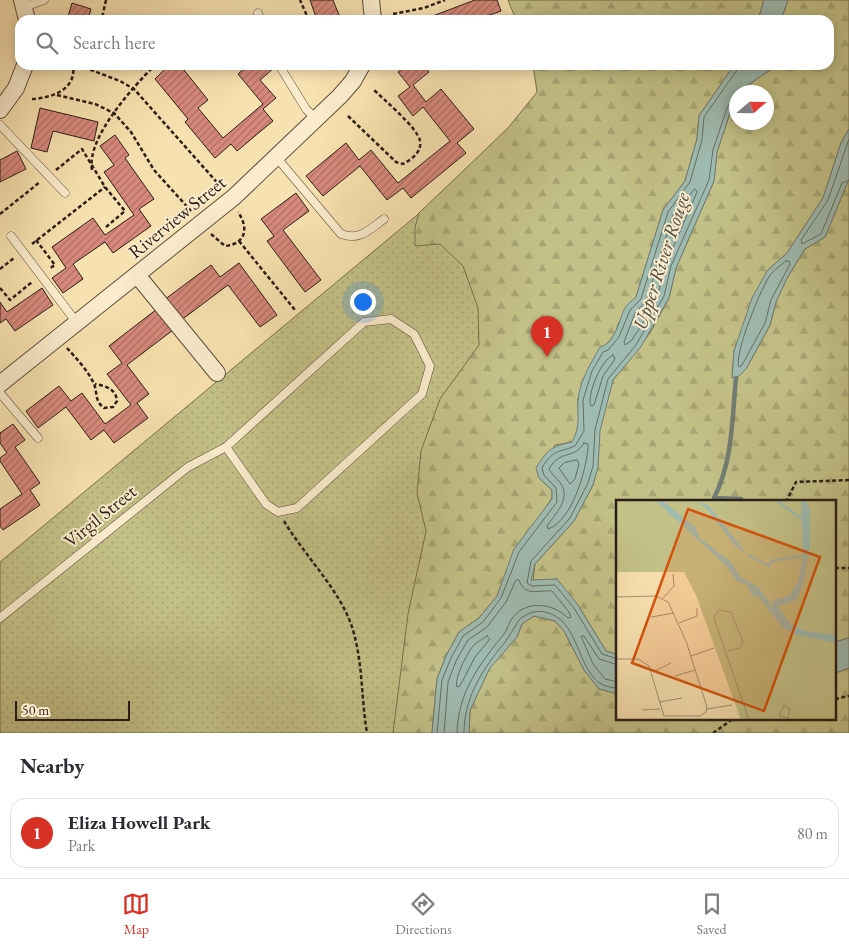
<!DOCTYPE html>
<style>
body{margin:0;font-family:"EB Garamond",serif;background:#f2f2f3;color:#2b2b33}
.compass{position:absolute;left:729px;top:85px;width:45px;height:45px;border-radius:50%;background:#fff;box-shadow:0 2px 12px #0003;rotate:70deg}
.scale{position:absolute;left:15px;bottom:12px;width:115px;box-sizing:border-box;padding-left:5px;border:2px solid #2b1e18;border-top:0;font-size:14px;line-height:18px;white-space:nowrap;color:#2b1e18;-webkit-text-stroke:4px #faeccc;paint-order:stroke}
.you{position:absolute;left:362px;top:301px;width:18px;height:18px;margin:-12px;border:4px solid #fff;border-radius:50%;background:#1a73e8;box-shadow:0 0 0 8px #1a73e833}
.badge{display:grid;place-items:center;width:32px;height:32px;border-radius:50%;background:#d93025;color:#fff;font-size:16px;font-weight:700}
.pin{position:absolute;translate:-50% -41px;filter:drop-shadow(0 1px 2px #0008)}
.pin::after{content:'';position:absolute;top:26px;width:18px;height:15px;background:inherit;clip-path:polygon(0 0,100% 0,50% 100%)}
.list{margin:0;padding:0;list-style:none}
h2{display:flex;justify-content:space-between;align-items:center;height:65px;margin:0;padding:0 20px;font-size:21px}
h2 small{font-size:16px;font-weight:400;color:#7c7c81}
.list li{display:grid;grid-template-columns:32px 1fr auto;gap:15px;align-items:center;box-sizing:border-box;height:70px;margin:0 10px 10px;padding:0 10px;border:1px solid #e1e1e2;border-radius:15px}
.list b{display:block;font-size:19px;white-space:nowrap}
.list p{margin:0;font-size:16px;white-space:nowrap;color:#7c7c81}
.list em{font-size:16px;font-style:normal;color:#7c7c81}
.icon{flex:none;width:28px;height:28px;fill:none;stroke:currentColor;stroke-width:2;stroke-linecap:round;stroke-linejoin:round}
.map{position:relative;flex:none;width:849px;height:733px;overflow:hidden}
.search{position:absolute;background:#fff;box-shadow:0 2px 12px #0003;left:15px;right:15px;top:15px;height:55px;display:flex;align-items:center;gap:12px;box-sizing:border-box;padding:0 18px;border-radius:15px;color:#7c7c81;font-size:19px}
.sheet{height:145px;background:#fff}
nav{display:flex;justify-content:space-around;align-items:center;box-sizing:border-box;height:70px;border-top:1px solid #e1e1e2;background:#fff;font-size:14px;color:#7c7c81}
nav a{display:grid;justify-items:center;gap:2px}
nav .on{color:#d93025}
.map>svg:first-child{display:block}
.green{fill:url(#green-dots);stroke:#777050;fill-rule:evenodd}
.forest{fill:url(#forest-firs);stroke:#777050}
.water{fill:#9fbcb2;stroke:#717d74}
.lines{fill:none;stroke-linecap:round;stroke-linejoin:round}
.shore{stroke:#656d65;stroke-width:1}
.stream{stroke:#717d74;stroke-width:4.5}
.building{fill:url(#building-hatch);stroke:#2b1e18}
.lane-casing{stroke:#5e4f3e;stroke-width:9}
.street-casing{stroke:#5e4f3e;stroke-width:18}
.path{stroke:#2b1e18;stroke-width:2.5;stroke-dasharray:4 2.5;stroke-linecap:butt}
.lane{stroke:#faeccc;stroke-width:8}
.street{stroke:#faeccc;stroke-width:16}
.labels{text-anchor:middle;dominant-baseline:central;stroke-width:4;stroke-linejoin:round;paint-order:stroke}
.street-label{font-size:19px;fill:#2b1e18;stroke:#faeccc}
.water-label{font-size:20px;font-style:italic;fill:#4e4d46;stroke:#faeccc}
.inset-river{fill:none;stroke:#9fbcb2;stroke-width:2.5}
.inset-road{fill:none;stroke:#a69373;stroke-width:1}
.view{fill:#d5530d;fill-opacity:0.15;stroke:#d5530d;stroke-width:2.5}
.inset-edge{fill:none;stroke:#2b1e18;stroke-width:2.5}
</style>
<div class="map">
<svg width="849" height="733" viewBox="0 0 849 733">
<defs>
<pattern id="green-dots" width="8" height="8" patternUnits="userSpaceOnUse" patternTransform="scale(1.25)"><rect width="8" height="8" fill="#c3c187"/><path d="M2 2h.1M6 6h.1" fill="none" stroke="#a8a574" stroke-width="1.8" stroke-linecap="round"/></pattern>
<pattern id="forest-firs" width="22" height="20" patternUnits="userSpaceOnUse" patternTransform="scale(1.25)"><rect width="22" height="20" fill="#c3c187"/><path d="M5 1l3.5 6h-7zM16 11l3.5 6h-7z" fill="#a8a574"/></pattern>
<pattern id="building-hatch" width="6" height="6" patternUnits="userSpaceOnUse" patternTransform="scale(1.25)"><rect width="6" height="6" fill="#d7897b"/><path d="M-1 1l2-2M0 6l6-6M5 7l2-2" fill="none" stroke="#af6f64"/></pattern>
</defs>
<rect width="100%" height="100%" fill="#f8e1b0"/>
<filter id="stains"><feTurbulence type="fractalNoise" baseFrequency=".004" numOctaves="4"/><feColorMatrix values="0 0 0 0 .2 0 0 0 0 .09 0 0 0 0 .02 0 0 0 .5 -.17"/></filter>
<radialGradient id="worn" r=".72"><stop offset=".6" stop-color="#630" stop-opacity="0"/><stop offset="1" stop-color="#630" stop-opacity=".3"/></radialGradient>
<path class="green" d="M513,0H849V733H0V562L553,102L539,65H829V20H521ZM736,92H766V122H736ZM618,502H835V719H618Z"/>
<g class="forest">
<polygon points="508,0 764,0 758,20 516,20"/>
<polygon points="788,0 849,0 849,129 841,143 823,198 787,253 767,271 734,351 732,377 738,377 746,369 770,325 776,302 787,278 805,249 825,237 849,179 849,638 835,642 835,502 618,502 618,655 606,651 578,605 533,581 535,564 574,521 593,485 598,464 599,431 613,380 650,333 669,298 676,268 714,181 717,152 731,110 736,101 736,122 766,122 766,92 742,92 745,87 773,68 774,65 829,65 829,20 781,20"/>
<polygon points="533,65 734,65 699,116 697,139 685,181 663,210 636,297 618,324 616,333 605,346 578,399 579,430 572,442 555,445 539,478 552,490 552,498 536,522 504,577 497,596 479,618 459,632 446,656 437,679 432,733 393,733 408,614 426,531 417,493 421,451 440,399 479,345 478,308 463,266 440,244 415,246 415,227 419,213 508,128 537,92"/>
<polygon points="534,616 555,621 564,631 584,670 599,689 618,694 618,719 835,719 835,673 849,668 849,733 469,733 470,710 490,667 517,637 522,624"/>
</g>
<g class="water">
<polygon points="764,0 788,0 781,20 758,20"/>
<path d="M734,65H774L773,68L745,87L742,92H736V101L731,110L717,152L714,181L676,268L669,298L640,348L613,380L600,431L598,467L593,485L574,521L535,564L531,580L557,579L578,605L606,651L618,655V694L599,689L584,670L564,631L555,621L534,616L522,624L517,637L490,668L470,710L469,733H432L437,679L446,656L459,632L479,618L497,596L514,549L552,499V490L539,478L536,468C547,450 552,446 572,442C581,425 577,418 578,401C579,382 591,363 600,347C616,343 618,321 625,308C627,304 632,301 636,297L663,210L685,181L697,139L699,116Z"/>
<polygon points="849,129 849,179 825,237 805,249 787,278 776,302 770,325 746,369 738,377 732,378 734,351 752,298 767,271 787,253 823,198 841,143"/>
<polygon points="849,638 849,668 835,673 835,642"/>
</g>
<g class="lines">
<g class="shore">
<polyline points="849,139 828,200 801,240 802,244 821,234 842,183 849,180"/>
<polygon points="695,189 697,192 666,264 658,294 640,328 631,341 625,345 624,342 635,313 646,301 673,215"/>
<path d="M786,261H789L790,264L771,300L765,323L742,365L739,367C733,356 762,285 771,274C775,269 781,265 786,261Z"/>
<path d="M613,355L615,359L603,376L594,405L591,406C586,395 602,359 613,355Z"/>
<path d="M584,443L588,444V448C586,471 572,521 548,529L547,526C555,514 571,499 561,484C557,478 551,474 549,469C560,449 574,460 584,443Z"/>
<polygon points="577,460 579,464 575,479 570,484 559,468 564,463"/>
<path d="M487,636L490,639L475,657L460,686L457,687C454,678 467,654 473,646C477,642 483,639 487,636Z"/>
<polyline points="618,659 602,654 574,608 555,585 532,586 527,583 531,561 570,518 588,483 593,466 595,430 608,379 636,345 664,296 671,266 709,180 713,150 727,108 731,101 736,100"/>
<polyline points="618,665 599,659 584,636 581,636 593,664 605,679 618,682"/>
<path d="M437,733L442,680L451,658L463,636L483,622L501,598L519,552L557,502L556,488L544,475L542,468C553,449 558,453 575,446L584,431L583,400L592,371L603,352L608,350L619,337L630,310L641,299L668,212L690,182L702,140L704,117L737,70L738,65"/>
<path d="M444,733L448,682L456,661L468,640L487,627L506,602L516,580H519C525,597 538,590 552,591L569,612L571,617L568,618C553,603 527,600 513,617C509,622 508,629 504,634C479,665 458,692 457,733"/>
<path d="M464,733C464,700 480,673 501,647C507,641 517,622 520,619C528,613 535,610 545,612C580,619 576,671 603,685C607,687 613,687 618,689"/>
</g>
<path class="stream" d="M736,378C732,418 733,461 714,498L741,499L742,502"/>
</g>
<g class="building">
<polygon points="310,0 333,0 341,20 317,20"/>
<polygon points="475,0 497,0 501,11 476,20 422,20"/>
<polygon points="72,3 91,9 88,20 67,20"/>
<polygon points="126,65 143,65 142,70"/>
<polygon points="169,65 180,65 208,100 198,108 223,138 263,104 238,74 248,65 271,65 274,68 260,80 276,98 263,109 273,121 237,151 231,144 215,158 185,122 188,119 155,79"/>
<polygon points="407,65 423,65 429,72 413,85 426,102 441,89 474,129 457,143 466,153 411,198 403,188 387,200 360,166 323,196 306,176 346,143 359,160 371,150 398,183 450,141 423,107 413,116 398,96 410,87 398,72"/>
<polygon points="40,108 98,122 94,141 53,131 47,152 31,148"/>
<polygon points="115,135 129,155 125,158 154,199 139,209 151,226 113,253 105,242 73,264 83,279 63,293 52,278 66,268 52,247 93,218 105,235 134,215 104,172 114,165 100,146"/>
<polygon points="17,151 26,169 0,182 0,160"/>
<polygon points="296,193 309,211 283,230 321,280 305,292 267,241 274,236 261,219"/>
<polygon points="239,263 277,315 260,327 228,285 180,321 164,300 211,265 220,277"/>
<polygon points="42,288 53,305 15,331 6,319 0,323 0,302 7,312"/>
<polygon points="157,309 173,330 127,365 149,394 137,403 148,418 114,443 104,430 91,440 66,407 38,428 26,411 59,386 71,401 82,393 105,424 131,405 107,374 122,363 109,346"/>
<polygon points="13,424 25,440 15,447 40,483 30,490 40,505 3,530 0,526 0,509 22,494 0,461 0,458 7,453 0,443 0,433"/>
</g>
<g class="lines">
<g class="lane-casing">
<g id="lane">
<polyline points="24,7 44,0"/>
<polyline points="258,13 260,20"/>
<polyline points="279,65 306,109 316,119"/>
<polyline points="444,65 453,65"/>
<polyline points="0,125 65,193"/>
<path d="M277,158L341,234C360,241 369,230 384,219"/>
<polyline points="11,236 77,323"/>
<polyline points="0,393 38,438"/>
<polyline points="0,618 188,467 226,447 364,322 391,319 414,334 430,366 422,394 297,508 278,512 266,504 226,447"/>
</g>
</g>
<g class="street-casing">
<g id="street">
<polyline points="22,0 27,20"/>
<polyline points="371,0 373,20"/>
<polyline points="0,110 16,88 25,65"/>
<polyline points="137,275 217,373"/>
<polyline points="0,384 234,197 340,96 353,81 362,65"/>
</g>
</g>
<g class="path">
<polyline points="106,0 102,18 107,20"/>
<polyline points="393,14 424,8 445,0"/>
<polyline points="296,20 307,16 300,0"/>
<polyline points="78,65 120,81 134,89 222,188"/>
<polyline points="57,95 95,104 114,113 131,132 154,170 191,211"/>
<path d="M32,99C51,98 77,90 73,65"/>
<path d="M348,116L396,162L403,164C412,159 422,152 420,141C418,128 383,99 373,89"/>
<polyline points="56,170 82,149 105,187 125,211 106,227"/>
<path d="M92,170C86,138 134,86 155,65"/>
<polyline points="0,214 40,182"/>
<path d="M211,234L225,246C246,244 249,228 238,212"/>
<polyline points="36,240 55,265 49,269"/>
<polyline points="239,241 295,310"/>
<polyline points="32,244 105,187"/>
<polyline points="0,269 14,258"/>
<polyline points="0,288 10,300 32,282"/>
<path d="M67,348C76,358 89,372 94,384C98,394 94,400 104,408L113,407L117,401C116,389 106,386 95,384"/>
<polyline points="786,502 796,482 849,480"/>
<path d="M284,521C304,555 340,590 352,627C363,661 361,698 367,733"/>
<polyline points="835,568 849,568"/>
<polyline points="835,699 849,696"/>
<polyline points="713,733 733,719"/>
</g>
<use href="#lane" class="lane"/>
<use href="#street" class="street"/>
</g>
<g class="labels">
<g class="street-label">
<text transform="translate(177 217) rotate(-39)">Riverview Street</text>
<text transform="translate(100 516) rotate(-39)">Virgil Street</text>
</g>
<g class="water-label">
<text transform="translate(661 261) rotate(-72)">Upper River Rouge</text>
</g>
</g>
<g transform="translate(616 500)">
<rect width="220" height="220" fill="#f8e1b0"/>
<path d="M0,0H220V220H125L71,70Z" fill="#c3c187"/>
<path d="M0,0H39L132,86L138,97L142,96L167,128L181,135L220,143V154H216L209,143L177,142L125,116L110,99L94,96L88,104L84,103L68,72H0ZM46,0L84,3L127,53L113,29L86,0H102L142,24L146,22L186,30L187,56L179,88L173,96L154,104L143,87L125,77L114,61ZM149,0H185L186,28L165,21L161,10ZM190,0H220V135L189,131L175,124L162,107L175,101L188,82L195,30Z" fill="#c3c187"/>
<path d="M39,0L48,2L79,27L84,38L114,61L125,77L142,87L156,105L157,100L173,96L182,82L187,56L185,0H190L194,10V48L187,85L180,100L162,107L175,124L189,131L220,135V143L181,135L167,128L142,96H136L132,86L121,81L111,67ZM80,0L93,6L132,55L119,46L91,9Z" fill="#9fbcb2"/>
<path class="inset-river" d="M160,0L187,20M132,55L153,66L155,61L187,56"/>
<path class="inset-road" d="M0,97L40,96L52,102L70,141L91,207L90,212L84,216H48L33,166L22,159H0M47,98L58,86L57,74M35,117L58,113M63,123L81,116V108M112,151L124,148L127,142L115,112L103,110L98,118L133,220M75,156L98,148M37,172L55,163M59,176L79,170M43,202L66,198M91,209L116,205M26,210L44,209M171,220L172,218L173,212L174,209L168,205L163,216L172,218"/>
<path class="view" d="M72,9L204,57L148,211L16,163Z"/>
<rect width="220" height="220" class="inset-edge"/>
</g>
<rect width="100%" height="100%" filter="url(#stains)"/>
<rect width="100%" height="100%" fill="url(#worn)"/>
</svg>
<svg class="compass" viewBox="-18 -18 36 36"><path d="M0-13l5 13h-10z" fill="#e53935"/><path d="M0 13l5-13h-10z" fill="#7c7c81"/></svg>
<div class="scale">50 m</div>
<div class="you"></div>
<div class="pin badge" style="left:547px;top:357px">1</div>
<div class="search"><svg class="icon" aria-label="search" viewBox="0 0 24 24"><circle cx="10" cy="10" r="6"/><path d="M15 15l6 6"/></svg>Search here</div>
</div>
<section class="sheet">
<h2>Nearby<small></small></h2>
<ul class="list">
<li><span class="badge">1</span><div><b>Eliza Howell Park</b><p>Park</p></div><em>80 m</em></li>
</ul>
</section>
<nav>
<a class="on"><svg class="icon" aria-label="map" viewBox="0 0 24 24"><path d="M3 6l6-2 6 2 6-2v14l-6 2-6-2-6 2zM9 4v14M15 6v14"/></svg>Map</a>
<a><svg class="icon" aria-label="directions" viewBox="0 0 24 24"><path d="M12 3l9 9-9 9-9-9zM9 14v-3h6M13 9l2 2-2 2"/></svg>Directions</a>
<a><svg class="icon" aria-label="saved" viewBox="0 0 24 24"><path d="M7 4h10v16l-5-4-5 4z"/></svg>Saved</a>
</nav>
